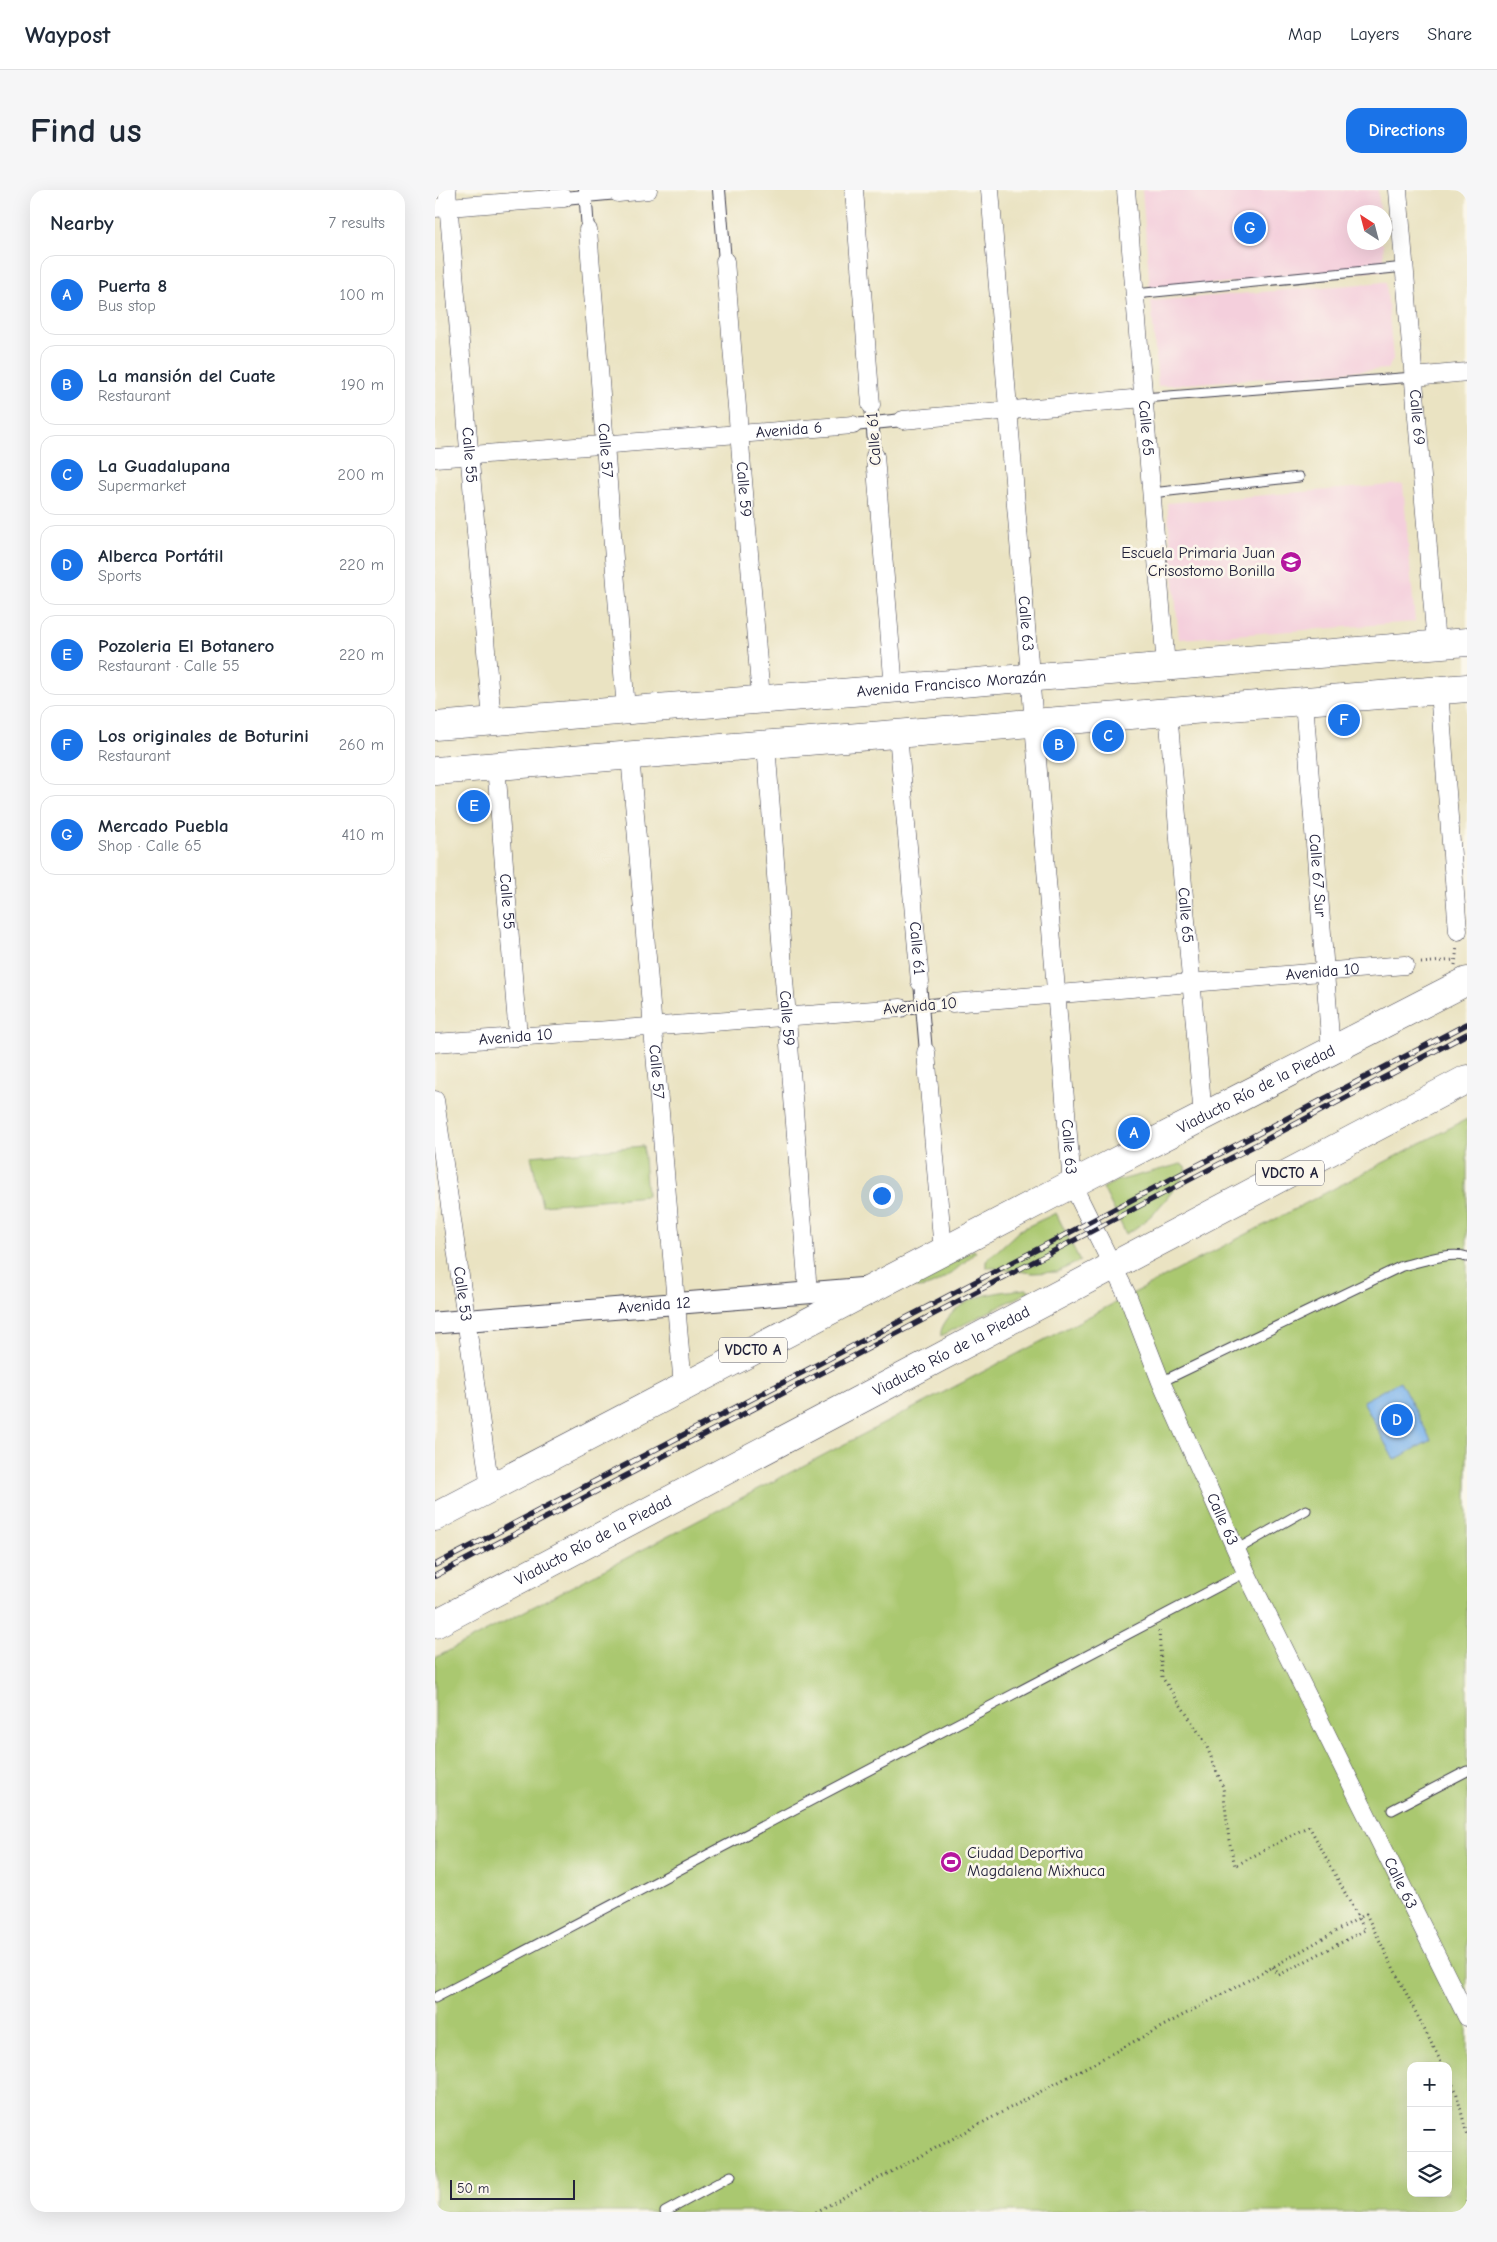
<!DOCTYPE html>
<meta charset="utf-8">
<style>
body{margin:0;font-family:"Comic Neue",sans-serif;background:#f6f6f7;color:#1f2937}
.controls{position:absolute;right:15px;bottom:15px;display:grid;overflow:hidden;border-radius:10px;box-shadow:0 5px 20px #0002}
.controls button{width:45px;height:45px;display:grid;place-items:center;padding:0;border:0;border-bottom:1px solid #e0e1e3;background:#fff;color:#1f2937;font:25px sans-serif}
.compass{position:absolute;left:912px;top:15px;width:45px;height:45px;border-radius:50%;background:#fff;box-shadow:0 5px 20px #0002;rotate:324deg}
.scale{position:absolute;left:15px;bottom:12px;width:125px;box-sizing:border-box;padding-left:5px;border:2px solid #22223b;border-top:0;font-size:14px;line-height:18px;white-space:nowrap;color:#22223b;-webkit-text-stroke:4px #fbf7ec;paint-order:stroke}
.you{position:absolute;left:446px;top:1005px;width:18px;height:18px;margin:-12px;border:4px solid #fff;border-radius:50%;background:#1a73e8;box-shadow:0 0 0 8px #1a73e833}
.badge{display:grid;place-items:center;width:32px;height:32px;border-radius:50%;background:#1a73e8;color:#fff;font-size:16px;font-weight:700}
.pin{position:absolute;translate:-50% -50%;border:2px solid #fff;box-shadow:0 1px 5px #0006}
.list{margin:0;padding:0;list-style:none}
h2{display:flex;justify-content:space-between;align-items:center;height:65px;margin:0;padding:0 20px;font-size:21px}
h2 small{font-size:16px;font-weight:400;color:#747a83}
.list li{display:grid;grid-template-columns:32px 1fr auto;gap:15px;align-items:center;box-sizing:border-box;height:80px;margin:0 10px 10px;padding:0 10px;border:1px solid #e0e1e3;border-radius:15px}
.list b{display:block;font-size:19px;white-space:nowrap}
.list p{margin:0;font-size:16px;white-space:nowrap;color:#747a83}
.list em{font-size:16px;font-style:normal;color:#747a83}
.icon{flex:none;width:28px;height:28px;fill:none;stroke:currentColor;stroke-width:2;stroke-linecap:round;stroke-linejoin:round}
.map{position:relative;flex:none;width:1032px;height:2022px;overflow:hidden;border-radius:15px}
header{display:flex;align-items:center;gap:30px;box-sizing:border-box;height:70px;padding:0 25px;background:#fff;border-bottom:1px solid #e0e1e3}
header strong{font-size:24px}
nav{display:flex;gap:28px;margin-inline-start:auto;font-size:18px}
.intro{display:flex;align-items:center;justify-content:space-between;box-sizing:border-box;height:120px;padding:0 30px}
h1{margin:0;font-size:35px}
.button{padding:12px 22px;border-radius:15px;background:#1a73e8;color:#fff;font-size:18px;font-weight:700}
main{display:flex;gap:30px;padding:0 30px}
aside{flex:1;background:#fff;border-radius:15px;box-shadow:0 5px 20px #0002}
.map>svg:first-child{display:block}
.built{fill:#f4cfdc}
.green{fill:#aac86f;stroke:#667555;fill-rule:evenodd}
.water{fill:#7cb3eb;stroke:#4f6a93}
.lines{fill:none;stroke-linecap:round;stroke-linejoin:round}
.service-casing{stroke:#403f4f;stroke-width:11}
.pedestrian-casing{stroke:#403f4f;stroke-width:14}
.minor-casing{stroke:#403f4f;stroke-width:19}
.tertiary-casing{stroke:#403f4f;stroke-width:23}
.primary-casing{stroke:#403f4f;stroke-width:29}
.path{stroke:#403f4f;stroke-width:3;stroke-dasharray:1 4;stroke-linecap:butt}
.service{stroke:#fff;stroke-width:9}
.pedestrian{stroke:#fff;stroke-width:12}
.minor{stroke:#fff;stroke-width:18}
.tertiary{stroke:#fff;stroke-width:21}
.primary{stroke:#fff;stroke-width:28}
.rail-casing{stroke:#22223b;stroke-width:5.5}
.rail{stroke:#fbf7ec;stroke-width:4;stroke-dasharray:11;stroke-linecap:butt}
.path-bridge{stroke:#403f4f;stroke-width:3;stroke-dasharray:1 4;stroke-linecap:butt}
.labels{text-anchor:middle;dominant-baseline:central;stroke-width:5;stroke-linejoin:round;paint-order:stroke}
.shield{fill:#fbf7ec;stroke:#636270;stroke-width:1}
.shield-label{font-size:15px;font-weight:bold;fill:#22223b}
.street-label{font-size:16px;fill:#22223b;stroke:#fbf7ec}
.poi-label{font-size:16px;fill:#22223b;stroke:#fbf7ec;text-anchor:end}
</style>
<header>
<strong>Waypost</strong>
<nav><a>Map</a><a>Layers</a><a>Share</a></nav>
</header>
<div class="intro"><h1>Find us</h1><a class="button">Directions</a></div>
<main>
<aside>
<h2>Nearby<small>7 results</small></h2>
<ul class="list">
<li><span class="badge">A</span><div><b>Puerta 8</b><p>Bus stop</p></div><em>100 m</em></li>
<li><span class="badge">B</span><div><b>La mansión del Cuate</b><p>Restaurant</p></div><em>190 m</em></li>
<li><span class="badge">C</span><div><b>La Guadalupana</b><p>Supermarket</p></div><em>200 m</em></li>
<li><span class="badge">D</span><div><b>Alberca Portátil</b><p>Sports</p></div><em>220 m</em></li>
<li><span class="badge">E</span><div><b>Pozoleria El Botanero</b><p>Restaurant · Calle 55</p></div><em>220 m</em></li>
<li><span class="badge">F</span><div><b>Los originales de Boturini</b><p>Restaurant</p></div><em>260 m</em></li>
<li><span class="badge">G</span><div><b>Mercado Puebla</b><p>Shop · Calle 65</p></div><em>410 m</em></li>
</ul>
</aside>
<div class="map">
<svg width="1032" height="2022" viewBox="0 0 1032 2022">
<rect width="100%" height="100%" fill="#fbf7ec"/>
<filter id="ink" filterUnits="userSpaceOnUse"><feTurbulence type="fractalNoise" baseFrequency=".02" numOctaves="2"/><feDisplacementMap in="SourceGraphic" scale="10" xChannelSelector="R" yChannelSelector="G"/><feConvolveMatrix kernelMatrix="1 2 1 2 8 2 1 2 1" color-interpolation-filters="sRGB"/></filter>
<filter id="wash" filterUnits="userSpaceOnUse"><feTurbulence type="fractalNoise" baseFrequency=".0096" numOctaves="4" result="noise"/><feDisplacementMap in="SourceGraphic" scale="20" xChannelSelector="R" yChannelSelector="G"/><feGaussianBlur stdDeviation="1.12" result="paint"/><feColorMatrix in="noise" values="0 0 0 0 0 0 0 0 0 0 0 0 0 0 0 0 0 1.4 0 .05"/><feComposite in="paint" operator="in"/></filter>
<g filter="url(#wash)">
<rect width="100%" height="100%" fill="#eae3c2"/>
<g class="built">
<polygon points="707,0 943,0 945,22 919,22 919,52 948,53 950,80 715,99"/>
<polygon points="951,92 958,169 953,179 723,196 716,111"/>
<polygon points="968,294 980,432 744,449 732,313"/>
</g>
<g class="green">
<path d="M1032,929V2022H0V1468ZM976,1876H1013V2003H976Z"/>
<polygon points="208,956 212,1006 107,1015 96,966"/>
<path d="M746,974L750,976L751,983C733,1007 718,1029 691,1044L668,998L682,991Z"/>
<polygon points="621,1023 645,1071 622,1082 598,1083 551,1077 551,1071 585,1040"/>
<path d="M539,1060L541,1062C526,1075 495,1106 475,1096V1095Z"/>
<path d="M592,1099L595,1101L506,1146C505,1139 509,1134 513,1128C531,1104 564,1102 592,1099Z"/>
</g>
<polygon class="water" points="965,1191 996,1250 959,1270 928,1211"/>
</g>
<g filter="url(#ink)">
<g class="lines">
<g class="service-casing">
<g id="service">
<polyline points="700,104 970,77"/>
<polyline points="708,208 979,187"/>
<polyline points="716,303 864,287"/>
<path d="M726,1192L967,1076C984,1072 1016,1061 1032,1067"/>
<polyline points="801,1360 871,1320"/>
<polyline points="957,1620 1032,1581"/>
<polyline points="0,1808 811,1382"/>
<polyline points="230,2022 296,1986"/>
</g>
</g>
<g class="pedestrian-casing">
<g id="pedestrian">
<polyline points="150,0 153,40"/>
<polyline points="284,0 290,71"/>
<polyline points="129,8 183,3"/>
<polyline points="436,215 440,266"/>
<polyline points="418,235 468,230"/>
<polyline points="485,792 491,862"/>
<polyline points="466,818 517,813"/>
</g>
</g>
<g class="minor-casing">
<g id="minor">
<path id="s1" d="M12,0L57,531"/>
<polyline points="419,0 436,215"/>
<path id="s2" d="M555,0L637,994L693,1107L726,1192L811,1382L1032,1827"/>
<path id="s3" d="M691,0L731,476"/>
<path id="s4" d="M963,0L1001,454"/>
<polyline points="183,3 213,0"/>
<polyline points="0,18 129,8"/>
<path id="s5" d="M153,40L191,520"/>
<path id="s6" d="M290,71L326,509"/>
<polyline points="979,187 1032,182"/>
<polyline points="468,230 708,208"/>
<polyline points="440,266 459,499"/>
<path id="s7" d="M0,268L418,235"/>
<polyline points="1004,501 1023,741"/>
<path id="s8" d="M869,511L896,860"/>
<path id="s9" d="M733,522L768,927"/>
<path id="s10" d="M463,544L485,792"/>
<path id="s11" d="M331,554L373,1103"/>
<path id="s12" d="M195,565L248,1197"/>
<path id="s13" d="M61,576L83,847"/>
<path id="s14" d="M517,813L970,775"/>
<path id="s15" d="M0,853L466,818"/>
<polyline points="491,862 508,1061"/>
<path id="s16" d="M0,910L55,1298"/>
</g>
</g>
<g class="tertiary-casing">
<g id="tertiary">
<path id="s17" d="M0,1133L433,1098"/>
</g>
</g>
<g class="primary-casing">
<g id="primary">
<path id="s18" d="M0,536L1032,452"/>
<polyline points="0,581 1032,498"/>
<path id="s19" d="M0,1327L637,994L1032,791"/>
<path id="s20" d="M0,1434L1032,889"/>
</g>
</g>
<g class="path">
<polyline points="986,773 1020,770"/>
<polyline points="1020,775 1022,756"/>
<polyline points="724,1441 727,1487 770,1552 788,1597 794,1650 800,1676 874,1636"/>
<polyline points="838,1777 844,1785 930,1740"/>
<polyline points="1013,1886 1021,1901 1032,1945"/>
<polyline points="381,2022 838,1777 931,1724 1008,1876"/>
<polyline points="1031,2022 1032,2008"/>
</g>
<use href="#service" class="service"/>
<use href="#pedestrian" class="pedestrian"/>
<use href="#minor" class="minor"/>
<use href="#tertiary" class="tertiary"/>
<use href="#primary" class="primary"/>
<g class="rail-casing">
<g id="rail">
<polyline points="0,1375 1032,834"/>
<polyline points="0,1386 1032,844"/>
</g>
</g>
<use href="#rail" class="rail"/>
<polyline class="path-bridge" points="874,1636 930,1740"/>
</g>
</g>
<defs>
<g id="school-disc" transform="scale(1.125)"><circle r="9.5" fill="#b5179e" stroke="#fbf7ec"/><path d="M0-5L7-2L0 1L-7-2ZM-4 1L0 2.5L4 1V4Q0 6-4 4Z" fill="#fff"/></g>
<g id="stadium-disc" transform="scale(1.125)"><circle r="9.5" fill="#b5179e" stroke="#fbf7ec"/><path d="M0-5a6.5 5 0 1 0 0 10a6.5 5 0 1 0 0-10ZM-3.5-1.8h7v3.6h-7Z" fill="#fff"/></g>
</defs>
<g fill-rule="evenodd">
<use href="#school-disc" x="856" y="372"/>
<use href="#stadium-disc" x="516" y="1672"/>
</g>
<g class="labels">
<g class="shield">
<rect x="821" y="970.5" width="68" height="25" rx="4"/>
<rect x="284" y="1147.5" width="68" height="25" rx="4"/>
</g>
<g class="shield-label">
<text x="855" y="983">VDCTO A</text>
<text x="318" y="1160">VDCTO A</text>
</g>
<g class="street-label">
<text stroke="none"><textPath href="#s4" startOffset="228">Calle 69</textPath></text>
<text stroke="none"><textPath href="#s3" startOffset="239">Calle 65</textPath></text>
<text stroke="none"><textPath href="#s7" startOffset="355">Avenida 6</textPath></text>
<text transform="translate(439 249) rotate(-94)">Calle 61</text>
<text stroke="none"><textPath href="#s5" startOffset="221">Calle 57</textPath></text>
<text stroke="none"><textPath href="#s1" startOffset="266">Calle 55</textPath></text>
<text stroke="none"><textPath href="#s6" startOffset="229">Calle 59</textPath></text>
<text stroke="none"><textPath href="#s2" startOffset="435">Calle 63</textPath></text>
<text stroke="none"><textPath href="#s18" startOffset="518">Avenida Francisco Morazán</textPath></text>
<text stroke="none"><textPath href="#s8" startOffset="175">Calle 67 Sur</textPath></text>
<text stroke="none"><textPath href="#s13" startOffset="136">Calle 55</textPath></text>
<text stroke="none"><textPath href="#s9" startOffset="204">Calle 65</textPath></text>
<text stroke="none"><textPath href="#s10" startOffset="215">Calle 61</textPath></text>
<text stroke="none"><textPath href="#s14" startOffset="372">Avenida 10</textPath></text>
<text transform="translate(485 816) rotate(-5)">Avenida 10</text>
<text stroke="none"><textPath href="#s11" startOffset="275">Calle 59</textPath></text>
<text stroke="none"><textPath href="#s15" startOffset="81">Avenida 10</textPath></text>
<text stroke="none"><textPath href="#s12" startOffset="318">Calle 57</textPath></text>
<text stroke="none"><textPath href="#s19" startOffset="926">Viaducto Río de la Piedad</textPath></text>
<text stroke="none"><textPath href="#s2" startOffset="960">Calle 63</textPath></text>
<text stroke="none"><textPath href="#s16" startOffset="196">Calle 53</textPath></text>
<text stroke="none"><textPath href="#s17" startOffset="220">Avenida 12</textPath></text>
<text stroke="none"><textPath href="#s20" startOffset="584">Viaducto Río de la Piedad</textPath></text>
<text stroke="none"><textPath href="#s2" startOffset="1365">Calle 63</textPath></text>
<text stroke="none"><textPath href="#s20" startOffset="179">Viaducto Río de la Piedad</textPath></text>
<text stroke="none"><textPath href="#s2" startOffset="1770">Calle 63</textPath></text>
</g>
<g class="poi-label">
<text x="840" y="363">Escuela Primaria Juan<tspan x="840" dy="18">Crisostomo Bonilla</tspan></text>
<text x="532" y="1663" text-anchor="start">Ciudad Deportiva<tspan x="532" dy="18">Magdalena Mixhuca</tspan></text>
</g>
</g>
</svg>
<div class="controls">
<button>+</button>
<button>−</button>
<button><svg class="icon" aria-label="layers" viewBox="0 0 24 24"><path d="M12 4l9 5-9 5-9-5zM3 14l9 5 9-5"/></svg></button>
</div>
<svg class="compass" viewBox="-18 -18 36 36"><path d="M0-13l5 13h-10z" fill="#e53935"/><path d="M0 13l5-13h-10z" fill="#747a83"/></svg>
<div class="scale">50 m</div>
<div class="you"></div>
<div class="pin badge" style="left:699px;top:943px">A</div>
<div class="pin badge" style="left:624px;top:555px">B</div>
<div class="pin badge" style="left:673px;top:546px">C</div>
<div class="pin badge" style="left:962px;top:1230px">D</div>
<div class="pin badge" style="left:39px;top:616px">E</div>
<div class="pin badge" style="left:909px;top:530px">F</div>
<div class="pin badge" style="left:815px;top:38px">G</div>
</div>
</main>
